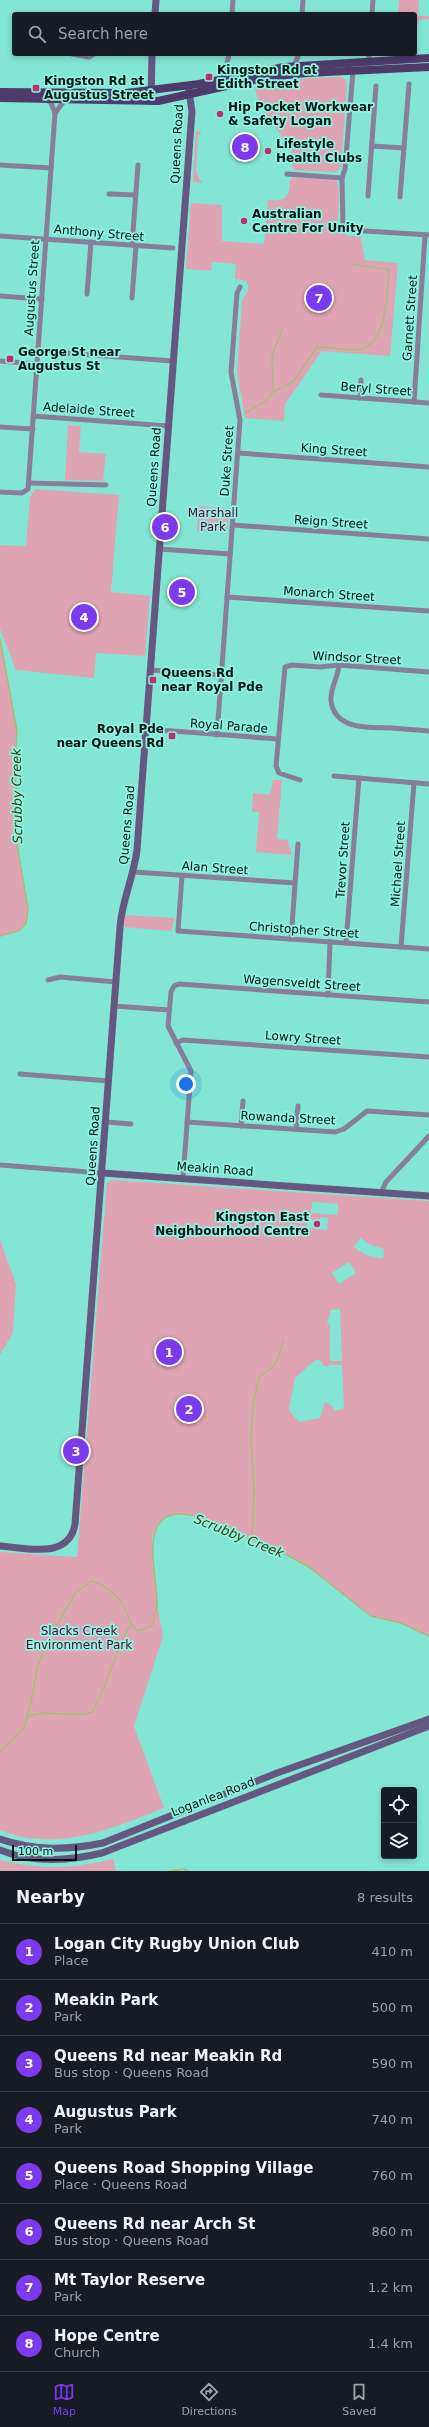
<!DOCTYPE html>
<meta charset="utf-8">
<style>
body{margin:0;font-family:"DejaVu Sans",sans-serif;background:#20242c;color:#f1f3f6}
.controls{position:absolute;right:12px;bottom:12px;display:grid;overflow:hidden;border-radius:4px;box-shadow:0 2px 6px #0003}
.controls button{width:36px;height:36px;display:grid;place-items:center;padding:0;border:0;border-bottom:1px solid #363941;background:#171b24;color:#f1f3f6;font:20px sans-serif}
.scale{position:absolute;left:12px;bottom:10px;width:65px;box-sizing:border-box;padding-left:4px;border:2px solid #011410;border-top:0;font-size:11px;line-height:14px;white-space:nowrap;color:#011410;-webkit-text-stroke:3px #90f2e0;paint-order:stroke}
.you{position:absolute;left:186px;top:1084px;width:14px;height:14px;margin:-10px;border:3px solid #fff;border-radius:50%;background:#1a73e8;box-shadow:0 0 0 6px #1a73e833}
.badge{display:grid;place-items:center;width:26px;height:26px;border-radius:50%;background:#7c3aed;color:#fff;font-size:13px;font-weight:700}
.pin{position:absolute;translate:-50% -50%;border:2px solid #fff;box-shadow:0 1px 4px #0006}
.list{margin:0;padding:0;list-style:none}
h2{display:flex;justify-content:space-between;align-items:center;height:52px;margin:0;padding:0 16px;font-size:17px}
h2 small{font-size:13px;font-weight:400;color:#9ea1a6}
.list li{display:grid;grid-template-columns:26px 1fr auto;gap:12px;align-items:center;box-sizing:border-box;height:56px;padding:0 16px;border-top:1px solid #363941}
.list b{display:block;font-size:15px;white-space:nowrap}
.list p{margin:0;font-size:13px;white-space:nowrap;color:#9ea1a6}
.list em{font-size:13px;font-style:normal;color:#9ea1a6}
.icon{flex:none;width:22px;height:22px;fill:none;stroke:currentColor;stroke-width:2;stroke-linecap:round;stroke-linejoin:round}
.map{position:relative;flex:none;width:429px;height:1871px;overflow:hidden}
.search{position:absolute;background:#171b24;box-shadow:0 2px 6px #0003;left:12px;right:12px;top:12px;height:44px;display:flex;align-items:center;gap:10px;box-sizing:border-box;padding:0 14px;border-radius:4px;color:#9ea1a6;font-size:15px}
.sheet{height:500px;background:#171b24}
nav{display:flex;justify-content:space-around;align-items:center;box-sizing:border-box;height:56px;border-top:1px solid #363941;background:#171b24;font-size:11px;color:#9ea1a6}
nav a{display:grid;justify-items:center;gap:2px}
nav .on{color:#7c3aed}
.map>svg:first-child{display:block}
.green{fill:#dfa4b4;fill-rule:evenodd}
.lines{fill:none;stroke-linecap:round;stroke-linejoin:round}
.stream{stroke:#a9ba79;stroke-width:1.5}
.street{stroke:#887e9a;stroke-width:5}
.secondary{stroke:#65577f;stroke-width:7}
.primary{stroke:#4e3a6b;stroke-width:8}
.poi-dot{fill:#bc316a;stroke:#90f2e0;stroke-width:1.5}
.labels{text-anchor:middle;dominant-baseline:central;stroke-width:3.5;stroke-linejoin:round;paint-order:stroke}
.poi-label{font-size:12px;font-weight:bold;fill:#011410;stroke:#90f2e0;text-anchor:start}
.street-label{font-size:12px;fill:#011410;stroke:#90f2e0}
.park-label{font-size:12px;fill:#59012b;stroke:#90f2e0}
.water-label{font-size:13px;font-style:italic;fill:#343e0c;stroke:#90f2e0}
</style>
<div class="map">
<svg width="429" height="1871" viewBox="0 0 429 1871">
<rect width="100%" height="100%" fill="#83e5d3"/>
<g class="green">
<polygon points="399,0 419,0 418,16 429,16 429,19 418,20 417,31 415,31 415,14 398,14"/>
<polygon points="342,77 347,82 341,167 336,172 295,170 292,167 292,150 259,105 255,87 309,78"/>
<polygon points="196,130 202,133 198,135 196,170 200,181 203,180 201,183 193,182"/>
<path d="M294,177L335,180C344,186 335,218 339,230L348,236L361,237L365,260L398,263L390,356L322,351L285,404L284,421L245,418L237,372L242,301L249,288L246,281L235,279L236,264L212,262L211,271L186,269L191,203L222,205V241L264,244L268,200C286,201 289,199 290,180Z"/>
<polygon points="68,425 81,426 79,452 106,454 103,481 65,480"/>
<polygon points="35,489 119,495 111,592 150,596 145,656 96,653 94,678 16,670 0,629 0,545 26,546 30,497"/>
<polygon points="199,506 229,509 227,533 197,531"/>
<polygon points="0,639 17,731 15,765 18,850 28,909 26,924 18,931 0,936"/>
<polygon points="273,780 282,780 277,839 288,840 292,855 256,852 259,812 252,812 253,793 270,795"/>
<polygon points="125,915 175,918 171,931 124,927"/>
<path d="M111,1180L429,1201V1636L401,1623L371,1616L309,1567L283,1553L198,1517L186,1514H172L157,1524L152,1538L157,1604L163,1636L134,1726L164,1808C111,1829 56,1853 0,1830V1552L77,1557L107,1183ZM312,1202L338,1204L337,1215L311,1213ZM320,1217L328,1218L327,1230L307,1228L308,1219L320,1220ZM360,1238L371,1245L384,1249L383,1259L366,1255L354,1247ZM349,1262L356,1273L339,1284L332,1273ZM340,1309L342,1361H330V1325L327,1324L331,1310ZM319,1359L323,1365L327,1367L329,1365H342L344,1408L335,1411L332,1406L325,1402L320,1418L299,1422L289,1410L295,1378C304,1372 309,1362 319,1359Z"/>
<polygon points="0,1240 16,1284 13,1333 0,1355"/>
<path d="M113,1859L116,1871H0V1860C39,1870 73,1869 113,1859Z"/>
</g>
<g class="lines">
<g class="stream">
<polyline points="273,391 272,356 283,327"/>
<path d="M245,413L266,401L273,392L294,381L317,347C331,346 346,352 360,349C388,344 387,291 389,270L352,264"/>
<polyline points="0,639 17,731 15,765 18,850 28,909 26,924 18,931 0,936"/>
<path d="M252,1538L254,1492L251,1437L253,1404L259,1377C277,1366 278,1361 283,1341"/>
<path d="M27,1717C48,1708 71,1719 92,1712C108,1685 114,1653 130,1625"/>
<path d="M0,1752L24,1728L32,1698L37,1668L51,1635L76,1592L92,1581C107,1586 118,1595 125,1609C130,1618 129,1624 138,1631L152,1626C154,1619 157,1610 157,1602C156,1567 135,1499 198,1517L283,1553L309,1567L371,1616L401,1623L429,1636"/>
<polyline points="170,1871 184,1869 188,1871"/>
</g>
<g class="street">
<polyline points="232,14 233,0"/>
<polyline points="302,14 303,0"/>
<polyline points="372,14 373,0"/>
<polyline points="72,54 89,57 94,54"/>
<polyline points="369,63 369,54"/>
<polyline points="294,66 299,54"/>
<polyline points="353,71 345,169 342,178 343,225 350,230 429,235"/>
<polyline points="224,79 229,54"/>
<polyline points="55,113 65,100"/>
<polyline points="372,146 404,148"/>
<polyline points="0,165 51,168"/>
<polyline points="287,174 342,178"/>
<polyline points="109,194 136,195"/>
<polyline points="368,196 376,86"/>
<polyline points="400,197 409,84"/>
<polyline points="0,236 173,248"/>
<polyline points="132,245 138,165"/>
<polyline points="87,294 91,242"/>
<polyline points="0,296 42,299"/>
<polyline points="132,298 136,246"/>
<polyline points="38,351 173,361"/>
<polyline points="0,361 37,364"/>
<polyline points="321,395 429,403"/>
<polyline points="360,398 361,380"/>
<polyline points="414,402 425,235"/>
<polyline points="33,416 168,426"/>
<polyline points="0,427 33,429"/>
<polyline points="238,453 429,467"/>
<polyline points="29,483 106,485"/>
<polyline points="0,492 22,493 28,489 55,113 51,103 47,99"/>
<polyline points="233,525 429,539"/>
<polyline points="159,549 230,554"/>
<polyline points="227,597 429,611"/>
<path d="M339,665C338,678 330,688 331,701C335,731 370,727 392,728C404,729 417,730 429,731"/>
<polyline points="150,670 183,672"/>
<polyline points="191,673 221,675"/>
<polyline points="146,729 278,739"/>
<polyline points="217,735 240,420 231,372 237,293 240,287"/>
<polyline points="334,776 429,784"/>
<polyline points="300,780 279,773 276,766 285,667 292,665 320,667 339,665 429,672"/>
<polyline points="134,872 295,883"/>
<polyline points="182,876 178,931 429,949"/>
<polyline points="291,939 298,844"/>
<polyline points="346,943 359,778"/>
<polyline points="401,947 414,783"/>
<polyline points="48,980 60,977 116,982"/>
<polyline points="328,995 330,942"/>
<polyline points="114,1006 169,1010"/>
<polyline points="176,1043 183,1040 429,1057"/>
<polyline points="20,1074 109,1081"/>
<polyline points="106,1122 131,1124"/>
<polyline points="187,1122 335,1132 344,1129 367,1111 429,1115"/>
<polyline points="241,1126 243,1101"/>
<polyline points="296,1129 298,1106"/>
<polyline points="0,1165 102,1173"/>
<polyline points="183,1178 191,1071 168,1026 171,992 174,986 179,984 429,1002"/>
<polyline points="381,1193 386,1182 429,1136"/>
</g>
<g class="secondary">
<polyline points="155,14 156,0"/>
<polyline points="151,101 152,54"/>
<polyline points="102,1173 429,1196"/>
<path d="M0,1546C27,1548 69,1560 75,1524L120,927C122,900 134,876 137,850L192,111L188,86"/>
<path d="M0,1839C35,1851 68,1850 103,1843L277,1773L429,1719"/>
<path d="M0,1850C32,1863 69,1861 102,1853L429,1726"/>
</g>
<g class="primary">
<polyline points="0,92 126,93 199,84 284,67 429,58"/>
<polyline points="0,98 158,101 268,77 306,73 429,67"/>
</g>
</g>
<g class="poi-dot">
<rect x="205" y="73" width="8" height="8" rx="2"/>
<rect x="32" y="84" width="8" height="8" rx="2"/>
<circle cx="220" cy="114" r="4"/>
<circle cx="268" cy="151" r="4"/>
<circle cx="244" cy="221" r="4"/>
<rect x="6" y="355" width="8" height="8" rx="2"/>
<rect x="149" y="676" width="8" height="8" rx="2"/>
<rect x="168" y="732" width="8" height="8" rx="2"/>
<circle cx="317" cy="1224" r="4"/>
</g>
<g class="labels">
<g class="poi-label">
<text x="217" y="70">Kingston Rd at<tspan x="217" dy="14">Edith Street</tspan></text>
<text x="44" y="81">Kingston Rd at<tspan x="44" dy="14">Augustus Street</tspan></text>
<text x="228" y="107">Hip Pocket Workwear<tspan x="228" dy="14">&amp; Safety Logan</tspan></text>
<text x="276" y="144">Lifestyle<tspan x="276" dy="14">Health Clubs</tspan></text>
<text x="252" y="214">Australian<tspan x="252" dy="14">Centre For Unity</tspan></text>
<text x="18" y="352">George St near<tspan x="18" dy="14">Augustus St</tspan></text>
<text x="161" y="673">Queens Rd<tspan x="161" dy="14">near Royal Pde</tspan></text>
<text x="164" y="729" text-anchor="end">Royal Pde<tspan x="164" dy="14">near Queens Rd</tspan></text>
<text x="309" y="1217" text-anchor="end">Kingston East<tspan x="309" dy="14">Neighbourhood Centre</tspan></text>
</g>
<g class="street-label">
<text transform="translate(177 144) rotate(-87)">Queens Road</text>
<text transform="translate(99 233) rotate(5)">Anthony Street</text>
<text transform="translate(32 288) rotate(-86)">Augustus Street</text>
<text transform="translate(410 318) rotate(-86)">Garnett Street</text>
<text transform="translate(376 389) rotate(4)">Beryl Street</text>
<text transform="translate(89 410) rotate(4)">Adelaide Street</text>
<text transform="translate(334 450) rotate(4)">King Street</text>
<text transform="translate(227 461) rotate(-86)">Duke Street</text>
<text transform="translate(154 467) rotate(-86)">Queens Road</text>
<text transform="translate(331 522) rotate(4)">Reign Street</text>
<text transform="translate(329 594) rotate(4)">Monarch Street</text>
<text transform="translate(357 658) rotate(3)">Windsor Street</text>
<text transform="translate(229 726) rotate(4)">Royal Parade</text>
<text transform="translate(127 825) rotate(-85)">Queens Road</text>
<text transform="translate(343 860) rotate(-86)">Trevor Street</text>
<text transform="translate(398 864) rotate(-86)">Michael Street</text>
<text transform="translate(215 868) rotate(4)">Alan Street</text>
<text transform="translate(304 930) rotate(4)">Christopher Street</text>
<text transform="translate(302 983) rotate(4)">Wagensveldt Street</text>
<text transform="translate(303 1038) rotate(4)">Lowry Street</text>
<text transform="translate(288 1118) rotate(3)">Rowanda Street</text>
<text transform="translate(93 1146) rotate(-86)">Queens Road</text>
<text transform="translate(215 1169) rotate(4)">Meakin Road</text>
<text transform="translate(213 1797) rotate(-21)">Loganlea Road</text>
</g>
<g class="park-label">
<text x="213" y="513">Marshall<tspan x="213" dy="14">Park</tspan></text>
<text x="79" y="1631">Slacks Creek<tspan x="79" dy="14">Environment Park</tspan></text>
</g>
<g class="water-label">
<text transform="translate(17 796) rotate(-91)">Scrubby Creek</text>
<text transform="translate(239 1536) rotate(22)">Scrubby Creek</text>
</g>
</g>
</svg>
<div class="controls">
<button><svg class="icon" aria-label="locate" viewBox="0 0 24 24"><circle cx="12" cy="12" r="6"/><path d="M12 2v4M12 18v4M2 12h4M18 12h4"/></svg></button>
<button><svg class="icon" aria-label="layers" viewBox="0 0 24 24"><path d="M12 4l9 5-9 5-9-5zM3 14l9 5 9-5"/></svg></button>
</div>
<div class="scale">100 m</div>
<div class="you"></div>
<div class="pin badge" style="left:169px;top:1352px">1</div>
<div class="pin badge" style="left:189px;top:1409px">2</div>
<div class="pin badge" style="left:76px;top:1451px">3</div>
<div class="pin badge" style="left:84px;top:617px">4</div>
<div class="pin badge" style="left:182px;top:592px">5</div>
<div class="pin badge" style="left:165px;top:527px">6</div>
<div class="pin badge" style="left:319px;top:298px">7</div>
<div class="pin badge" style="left:245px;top:147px">8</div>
<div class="search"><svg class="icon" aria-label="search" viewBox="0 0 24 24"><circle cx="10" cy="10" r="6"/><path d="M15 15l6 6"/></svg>Search here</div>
</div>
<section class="sheet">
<h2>Nearby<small>8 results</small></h2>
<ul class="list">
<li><span class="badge">1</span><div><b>Logan City Rugby Union Club</b><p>Place</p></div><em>410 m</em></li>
<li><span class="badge">2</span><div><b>Meakin Park</b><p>Park</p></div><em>500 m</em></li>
<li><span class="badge">3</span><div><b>Queens Rd near Meakin Rd</b><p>Bus stop · Queens Road</p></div><em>590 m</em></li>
<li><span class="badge">4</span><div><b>Augustus Park</b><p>Park</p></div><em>740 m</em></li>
<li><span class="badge">5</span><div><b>Queens Road Shopping Village</b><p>Place · Queens Road</p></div><em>760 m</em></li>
<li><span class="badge">6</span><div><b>Queens Rd near Arch St</b><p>Bus stop · Queens Road</p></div><em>860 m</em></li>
<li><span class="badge">7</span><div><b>Mt Taylor Reserve</b><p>Park</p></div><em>1.2 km</em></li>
<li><span class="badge">8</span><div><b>Hope Centre</b><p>Church</p></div><em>1.4 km</em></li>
</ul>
</section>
<nav>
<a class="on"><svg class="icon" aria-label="map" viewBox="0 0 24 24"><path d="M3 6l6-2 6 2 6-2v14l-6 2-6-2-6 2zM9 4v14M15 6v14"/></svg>Map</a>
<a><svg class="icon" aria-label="directions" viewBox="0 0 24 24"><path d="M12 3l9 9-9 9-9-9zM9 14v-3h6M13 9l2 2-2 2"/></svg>Directions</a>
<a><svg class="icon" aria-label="saved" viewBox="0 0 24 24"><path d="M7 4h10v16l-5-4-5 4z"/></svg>Saved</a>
</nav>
